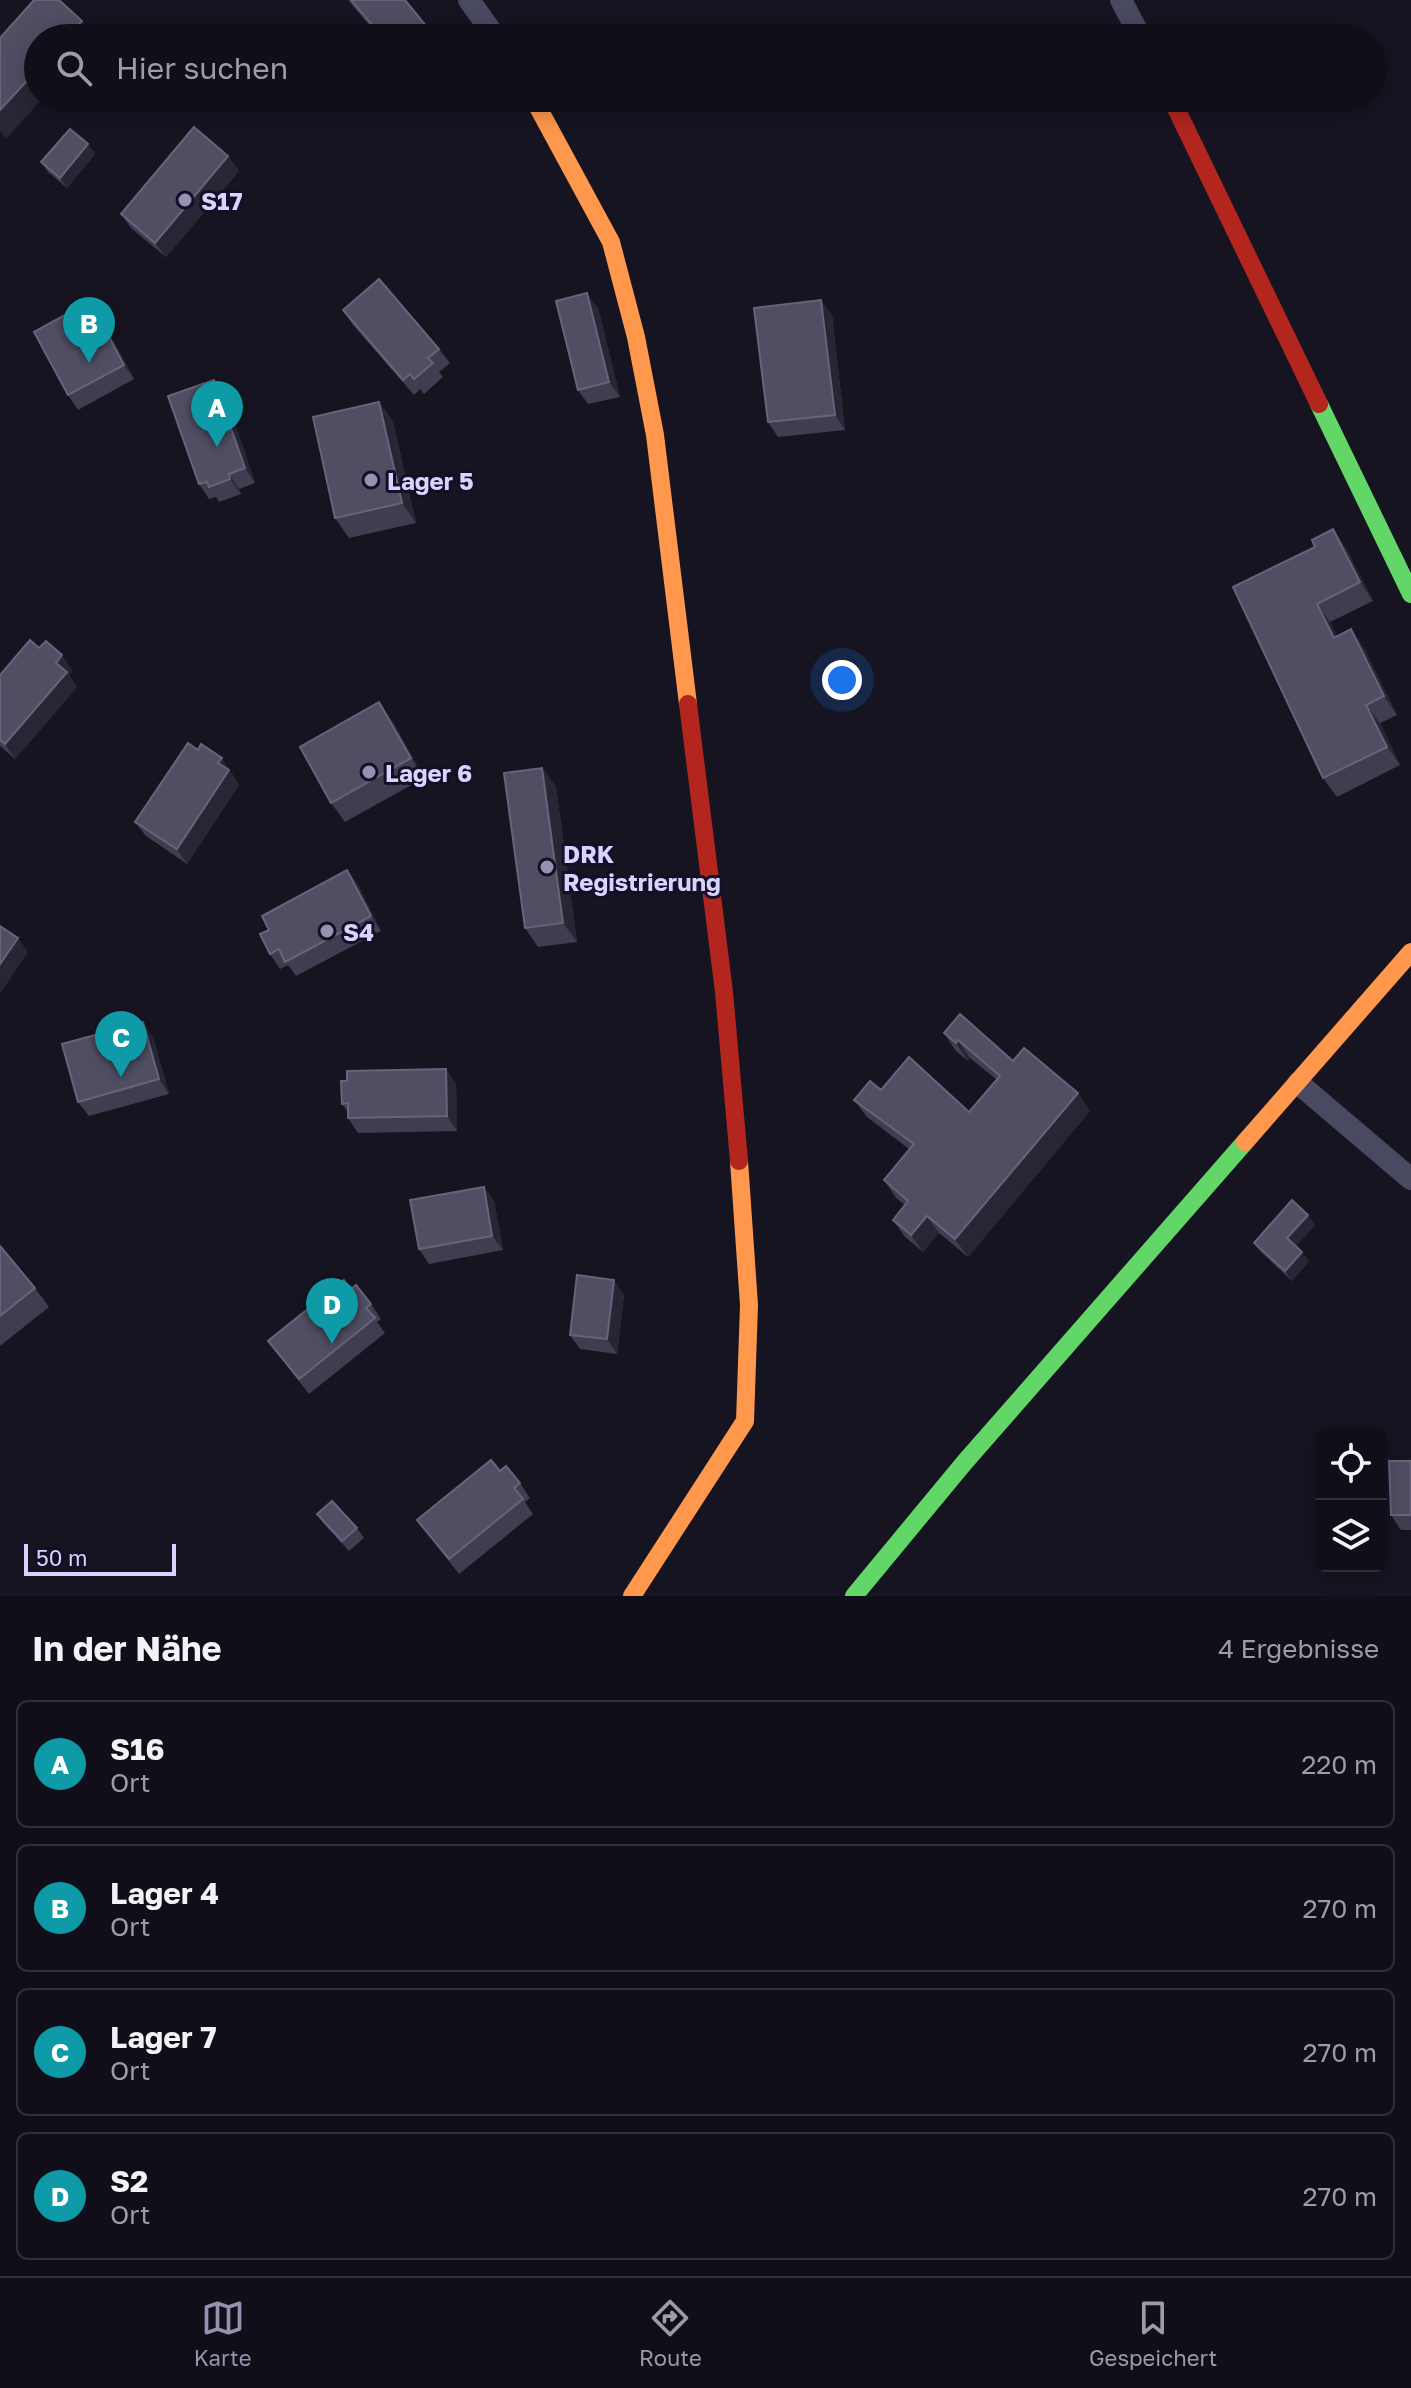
<!DOCTYPE html>
<html lang="de">
<meta charset="utf-8">
<style>
body{margin:0;font-family:"Golos Text",sans-serif;background:#1e1d26;color:#f1f3f6}
.controls{position:absolute;right:24px;bottom:24px;display:grid;overflow:hidden;border-radius:12px;box-shadow:0 4px 20px #0003}
.controls button{width:72px;height:72px;display:grid;place-items:center;padding:0;border:0;border-bottom:2px solid #302f38;background:#100f19;color:#f1f3f6;font:40px sans-serif}
.scale{position:absolute;left:24px;bottom:20px;width:152px;box-sizing:border-box;padding-left:8px;border:4px solid #d9d4ff;border-top:0;font-size:22px;line-height:28px;white-space:nowrap;color:#d9d4ff;-webkit-text-stroke:6px #130f26;paint-order:stroke}
.you{position:absolute;left:842px;top:680px;width:28px;height:28px;margin:-20px;border:6px solid #fff;border-radius:50%;background:#1a73e8;box-shadow:0 0 0 12px #1a73e833}
.badge{display:grid;place-items:center;width:52px;height:52px;border-radius:50%;background:#9591b1;color:#fff;font-size:26px;font-weight:700}
.pin{position:absolute;translate:-50% -66px;filter:drop-shadow(0 2px 4px #0008)}
.pin::after{content:'';position:absolute;top:42px;width:28px;height:24px;background:inherit;clip-path:polygon(0 0,100% 0,50% 100%)}
.list{margin:0;padding:0;list-style:none}
h2{display:flex;justify-content:space-between;align-items:center;height:104px;margin:0;padding:0 32px;font-size:34px}
h2 small{font-size:26px;font-weight:400;color:#9c9ca2}
.list li{display:grid;grid-template-columns:52px 1fr auto;gap:24px;align-items:center;box-sizing:border-box;height:128px;margin:0 16px 16px;padding:0 16px;border:2px solid #302f38;border-radius:12px}
.list b{display:block;font-size:30px;white-space:nowrap}
.list p{margin:0;font-size:26px;white-space:nowrap;color:#9c9ca2}
.list em{font-size:26px;font-style:normal;color:#9c9ca2}
.icon{flex:none;width:44px;height:44px;fill:none;stroke:currentColor;stroke-width:2;stroke-linecap:round;stroke-linejoin:round}
.map{position:relative;flex:none;width:1411px;height:1596px;overflow:hidden}
.search{position:absolute;background:#100f19;box-shadow:0 4px 20px #0003;left:24px;right:24px;top:24px;height:88px;display:flex;align-items:center;gap:20px;box-sizing:border-box;padding:0 28px;border-radius:44px;color:#9c9ca2;font-size:30px}
.sheet{height:680px;background:#100f19}
nav{display:flex;justify-content:space-around;align-items:center;box-sizing:border-box;height:112px;border-top:2px solid #302f38;background:#100f19;font-size:22px;color:#9c9ca2}
nav a{display:grid;justify-items:center;gap:4px}
nav .on{color:#9591b1}
.map>svg:first-child{display:block}
.lines{fill:none;stroke-linecap:round;stroke-linejoin:round}
.street{stroke:#4a4962;stroke-width:22}
.fast{stroke:#63d668;stroke-width:18}
.slow{stroke:#ff974d;stroke-width:18}
.jam{stroke:#b3261e;stroke-width:18}
.wall{fill:#403d50}
.shaded-wall{fill:#282635}
.building{fill:#504e63;stroke:#66637b;stroke-width:2}
.poi-dot{fill:#9591b1;stroke:#130f26;stroke-width:3}
.labels{text-anchor:middle;dominant-baseline:central;stroke-width:6;stroke-linejoin:round;paint-order:stroke}
.poi-label{font-size:24px;font-weight:bold;fill:#d9d4ff;stroke:#130f26;text-anchor:start}
</style>
<div class="map">
<svg width="1411" height="1596" viewBox="0 0 1411 1596">
<rect width="100%" height="100%" fill="#161421"/>
<g class="lines">
<g class="street">
<polyline points="469,0 496,38"/>
<polyline points="1121,0 1141,38"/>
<polyline points="1298,1083 1411,1179"/>
</g>
<g class="fast">
<polyline points="1319,404 1411,594"/>
<polyline points="854,1596 964,1463 1245,1142"/>
</g>
<g class="slow">
<polyline points="533,98 611,242 636,337 655,435 688,704"/>
<polyline points="1245,1142 1411,952"/>
<polyline points="632,1596 745,1421 749,1305 739,1161"/>
</g>
<g class="jam">
<polyline points="1171,98 1319,404"/>
<polyline points="688,704 724,992 739,1161"/>
</g>
</g>
<g class="wall">
<polygon points="348,0 405,0 436,38 380,38"/>
<polygon points="88,144 95,154 67,188 48,172 41,162"/>
<polygon points="228,156 239,171 166,257 131,228 121,214"/>
<polygon points="90,301 100,316 134,379 78,410 68,395"/>
<polygon points="598,308 620,397 588,404 578,390"/>
<polygon points="343,310 439,349 450,363 439,372 443,377 424,394 420,389 414,395 353,325"/>
<polygon points="832,315 845,430 778,437 768,422"/>
<polygon points="225,394 255,483 239,489 241,494 219,502 216,497 209,499 199,484"/>
<polygon points="379,402 393,422 416,523 349,538 335,518"/>
<polygon points="1315,547 1346,548 1373,601 1330,622 1337,636 1364,648 1397,715 1380,723 1400,765 1337,797 1323,778"/>
<polygon points="39,648 72,670 69,675 77,687 15,759 0,746 0,675"/>
<polygon points="393,722 424,778 345,822 331,803"/>
<polygon points="542,768 556,787 577,942 538,947 525,928"/>
<polygon points="232,773 232,774 239,785 187,864 146,836 135,822"/>
<polygon points="347,870 358,885 381,931 296,976 288,965 280,969 270,954 269,930"/>
<polygon points="944,1033 1013,1061 1090,1111 968,1257 939,1233 923,1252 905,1237 893,1220 905,1205 896,1198 884,1180 909,1149 867,1117 854,1100 881,1090 969,1112 997,1080 970,1058 968,1061 956,1051"/>
<polygon points="153,1037 169,1094 89,1116 78,1102"/>
<polygon points="456,1084 457,1131 358,1133 348,1118 348,1112 342,1104"/>
<polygon points="484,1187 494,1201 503,1250 429,1264 419,1249"/>
<polygon points="1308,1215 1315,1225 1296,1246 1309,1261 1292,1281 1261,1252 1254,1243"/>
<polygon points="0,1246 35,1288 49,1307 0,1346"/>
<polygon points="624,1295 617,1354 580,1349 570,1335"/>
<polygon points="371,1304 381,1319 377,1322 385,1333 309,1394 268,1341"/>
<polygon points="1411,1461 1411,1530 1401,1530 1391,1515"/>
<polygon points="500,1471 520,1483 530,1498 525,1502 533,1514 459,1574 417,1520"/>
<polygon points="317,1514 357,1528 364,1538 349,1551 324,1524"/>
</g>
<g class="shaded-wall">
<polygon points="82,21 94,38 66,38"/>
<polygon points="38,69 38,98 43,98 6,139 0,131 0,110"/>
<polygon points="88,144 95,154 67,188 60,178"/>
<polygon points="228,156 239,171 166,257 155,243"/>
<polygon points="587,293 598,308 620,397 609,382"/>
<polygon points="821,300 832,315 845,430 835,415"/>
<polygon points="90,301 100,316 134,379 124,365"/>
<polygon points="214,380 225,394 255,483 245,468"/>
<polygon points="379,402 393,422 416,523 402,503"/>
<polygon points="229,474 239,489 241,494 230,479"/>
<polygon points="1333,529 1346,548 1373,601 1360,582"/>
<polygon points="1317,604 1330,622 1347,656 1334,638"/>
<polygon points="1351,629 1364,648 1397,715 1384,696"/>
<polygon points="62,655 72,670 69,675 77,687 15,759 5,744 56,663"/>
<polygon points="379,702 393,722 424,778 411,758"/>
<polygon points="1366,705 1380,723 1400,765 1387,747"/>
<polygon points="222,758 239,785 187,864 177,849"/>
<polygon points="542,768 556,787 577,942 563,923"/>
<polygon points="347,870 358,885 381,931 371,916"/>
<polygon points="18,938 28,952 0,994 0,964"/>
<polygon points="143,1022 153,1037 169,1094 159,1079"/>
<polygon points="958,1040 970,1058 968,1061 956,1043"/>
<polygon points="446,1069 456,1084 457,1131 447,1116"/>
<polygon points="1078,1093 1090,1111 968,1257 955,1239"/>
<polygon points="484,1187 494,1201 503,1250 492,1236"/>
<polygon points="1308,1215 1315,1225 1294,1248 1287,1238"/>
<polygon points="927,1216 939,1233 923,1252 911,1235"/>
<polygon points="1302,1252 1309,1261 1292,1281 1285,1271"/>
<polygon points="614,1280 624,1295 617,1354 607,1339"/>
</g>
<g class="building">
<polygon points="34,0 59,0 82,21 66,38 38,38 38,69 0,110 0,38"/>
<polygon points="351,0 405,0 436,38 383,38"/>
<polygon points="194,127 228,156 155,243 121,214"/>
<polygon points="70,129 88,144 60,178 41,162"/>
<polygon points="379,279 439,349 428,358 433,363 414,379 410,374 403,380 343,310"/>
<polygon points="587,293 609,382 578,390 556,301"/>
<polygon points="821,300 835,415 768,422 754,308"/>
<polygon points="90,301 124,365 68,395 34,332"/>
<polygon points="214,380 245,468 229,474 230,479 209,487 207,482 199,484 168,396"/>
<polygon points="379,402 402,503 335,518 313,417"/>
<polygon points="1333,529 1360,582 1317,604 1334,638 1351,629 1384,696 1366,705 1387,747 1323,778 1233,587 1315,547 1312,540"/>
<polygon points="30,640 39,648 46,641 62,655 56,663 67,672 5,744 0,740 0,675"/>
<polygon points="379,702 411,758 331,803 300,747"/>
<polygon points="188,743 198,750 201,744 222,758 218,763 229,770 177,849 135,822"/>
<polygon points="542,768 563,923 525,928 504,773"/>
<polygon points="347,870 371,916 285,962 279,949 270,954 260,934 269,930 262,916"/>
<polygon points="0,926 18,938 0,964"/>
<polygon points="960,1014 1013,1061 1024,1048 1078,1093 955,1239 927,1216 911,1235 893,1220 908,1201 884,1180 914,1144 854,1100 870,1081 881,1090 909,1057 969,1112 1000,1076 958,1040 956,1043 944,1033"/>
<polygon points="143,1022 159,1079 78,1102 62,1044"/>
<polygon points="446,1069 447,1116 348,1118 348,1103 342,1104 341,1081 347,1081 347,1071"/>
<polygon points="484,1187 492,1236 419,1249 410,1200"/>
<polygon points="1292,1200 1308,1215 1287,1238 1302,1252 1285,1271 1254,1243"/>
<polygon points="0,1246 35,1288 0,1316"/>
<polygon points="577,1275 614,1280 607,1339 570,1335"/>
<polygon points="344,1280 351,1289 356,1285 371,1304 366,1308 375,1318 299,1379 268,1341"/>
<polygon points="491,1460 500,1471 506,1466 520,1483 514,1488 523,1499 449,1559 417,1520"/>
<polygon points="1389,1461 1411,1461 1411,1515 1391,1515"/>
<polygon points="332,1501 357,1528 342,1541 317,1514"/>
</g>
<g class="poi-dot">
<circle cx="185" cy="200" r="8"/>
<circle cx="371" cy="480" r="8"/>
<circle cx="369" cy="772" r="8"/>
<circle cx="547" cy="867" r="8"/>
<circle cx="327" cy="931" r="8"/>
</g>
<g class="labels">
<g class="poi-label">
<text x="201" y="200">S17</text>
<text x="387" y="480">Lager 5</text>
<text x="385" y="772">Lager 6</text>
<text x="563" y="853">DRK<tspan x="563" dy="28">Registrierung</tspan></text>
<text x="343" y="931">S4</text>
</g>
</g>
</svg>
<div class="controls">
<button><svg class="icon" aria-label="locate" viewBox="0 0 24 24"><circle cx="12" cy="12" r="6"/><path d="M12 2v4M12 18v4M2 12h4M18 12h4"/></svg></button>
<button><svg class="icon" aria-label="layers" viewBox="0 0 24 24"><path d="M12 4l9 5-9 5-9-5zM3 14l9 5 9-5"/></svg></button>
</div>
<div class="scale">50 m</div>
<div class="you"></div>
<div class="pin badge" style="left:217px;top:447px;background:#0f9aa8">A</div>
<div class="pin badge" style="left:89px;top:363px;background:#0f9aa8">B</div>
<div class="pin badge" style="left:121px;top:1077px;background:#0f9aa8">C</div>
<div class="pin badge" style="left:332px;top:1344px;background:#0f9aa8">D</div>
<div class="search"><svg class="icon" aria-label="search" viewBox="0 0 24 24"><circle cx="10" cy="10" r="6"/><path d="M15 15l6 6"/></svg>Hier suchen</div>
</div>
<section class="sheet">
<h2>In der Nähe<small>4 Ergebnisse</small></h2>
<ul class="list">
<li><span class="badge" style="background:#0f9aa8">A</span><div><b>S16</b><p>Ort</p></div><em>220 m</em></li>
<li><span class="badge" style="background:#0f9aa8">B</span><div><b>Lager 4</b><p>Ort</p></div><em>270 m</em></li>
<li><span class="badge" style="background:#0f9aa8">C</span><div><b>Lager 7</b><p>Ort</p></div><em>270 m</em></li>
<li><span class="badge" style="background:#0f9aa8">D</span><div><b>S2</b><p>Ort</p></div><em>270 m</em></li>
</ul>
</section>
<nav>
<a class="on"><svg class="icon" aria-label="map" viewBox="0 0 24 24"><path d="M3 6l6-2 6 2 6-2v14l-6 2-6-2-6 2zM9 4v14M15 6v14"/></svg>Karte</a>
<a><svg class="icon" aria-label="directions" viewBox="0 0 24 24"><path d="M12 3l9 9-9 9-9-9zM9 14v-3h6M13 9l2 2-2 2"/></svg>Route</a>
<a><svg class="icon" aria-label="saved" viewBox="0 0 24 24"><path d="M7 4h10v16l-5-4-5 4z"/></svg>Gespeichert</a>
</nav>
